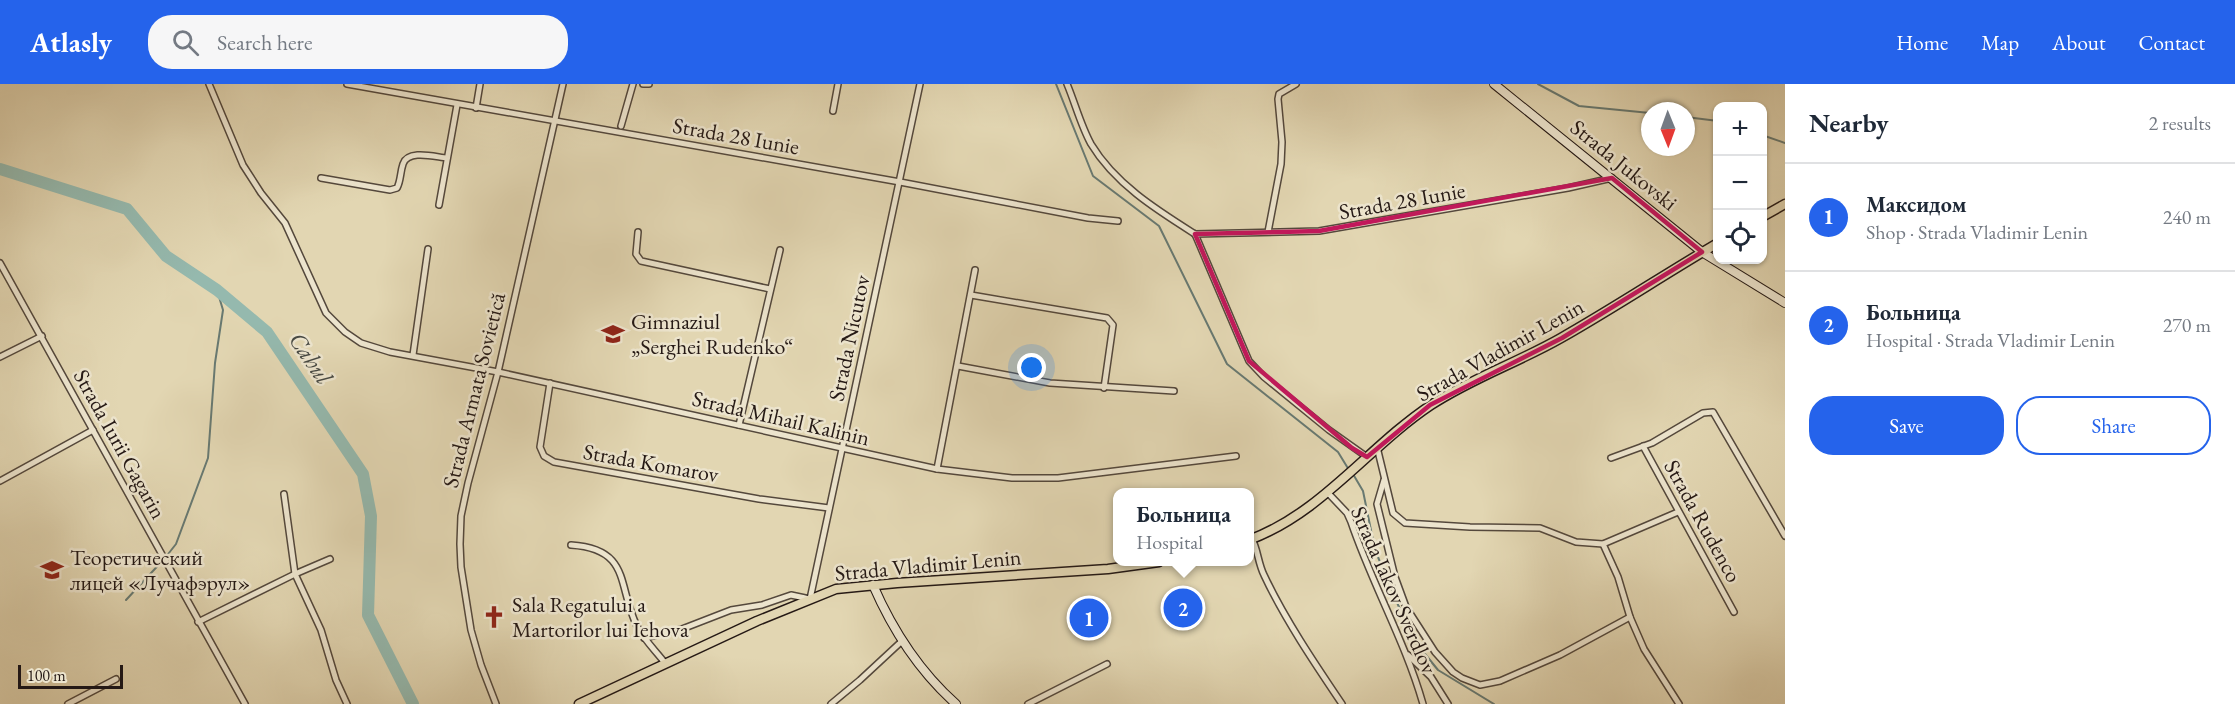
<!DOCTYPE html>
<meta charset="utf-8">
<style>
body{margin:0;font-family:"EB Garamond",serif;background:#f6f6f7;color:#1f2937}
.controls{position:absolute;right:18px;top:18px;display:grid;overflow:hidden;border-radius:12px;box-shadow:0 2px 4px #0004}
.controls button{width:54px;height:54px;display:grid;place-items:center;padding:0;border:0;border-bottom:2px solid #e0e1e3;background:#fff;color:#1f2937;font:30px sans-serif}
.compass{position:absolute;left:1641px;top:18px;width:54px;height:54px;border-radius:50%;background:#fff;box-shadow:0 2px 4px #0004;rotate:179deg}
.scale{position:absolute;left:18px;bottom:15px;width:105px;box-sizing:border-box;padding-left:6px;border:3px solid #251915;border-top:0;font-size:16px;line-height:21px;white-space:nowrap;color:#251915;-webkit-text-stroke:4px #ece4cd;paint-order:stroke}
.you{position:absolute;left:1032px;top:284px;width:21px;height:21px;margin:-15px;border:4px solid #fff;border-radius:50%;background:#1a73e8;box-shadow:0 0 0 9px #1a73e833}
.badge{display:grid;place-items:center;width:39px;height:39px;border-radius:50%;background:#2563eb;color:#fff;font-size:20px;font-weight:700}
.pin{position:absolute;translate:-50% -50%;border:3px solid #fff;box-shadow:0 2px 6px #0006}
.popup{position:absolute;left:1113px;top:404px;width:141px;height:78px;box-sizing:border-box;display:grid;place-content:center;border-radius:12px;background:#fff;filter:drop-shadow(0 2px 4px #0005);font-size:20px;white-space:nowrap;color:#747a83}
.popup b{font-size:22px;color:#1f2937}
.popup::after{content:'';position:absolute;left:50%;top:100%;margin-left:-12px;border:12px solid transparent;border-top-color:#fff}
.list{margin:0;padding:0;list-style:none}
h2{display:flex;justify-content:space-between;align-items:center;height:78px;margin:0;padding:0 24px;font-size:26px}
h2 small{font-size:20px;font-weight:400;color:#747a83}
.list li{display:grid;grid-template-columns:39px 1fr auto;gap:18px;align-items:center;box-sizing:border-box;height:108px;padding:0 24px;border-top:2px solid #e0e1e3}
.list b{display:block;font-size:22px;white-space:nowrap}
.list p{margin:0;font-size:20px;white-space:nowrap;color:#747a83}
.list em{font-size:20px;font-style:normal;color:#747a83}
.actions{display:flex;gap:12px;padding:18px 24px}
.actions a{flex:1;padding:14px 0;border:2px solid #2563eb;border-radius:24px;text-align:center;font-size:21px;color:#2563eb}
.actions .main{background:#2563eb;color:#fff}
.icon{flex:none;width:33px;height:33px;fill:none;stroke:currentColor;stroke-width:2;stroke-linecap:round;stroke-linejoin:round}
.map{position:relative;flex:none;width:1785px;height:620px;overflow:hidden}
header{display:flex;align-items:center;gap:36px;box-sizing:border-box;height:84px;padding:0 30px;background:#2563eb;color:#fff}
header strong{font-size:28px}
nav{display:flex;gap:33px;margin-inline-start:auto;font-size:21px}
.search{width:420px;height:54px;background:#f6f6f7;display:flex;align-items:center;gap:15px;box-sizing:border-box;padding:0 21px;border-radius:24px;color:#747a83;font-size:22px}
main{display:flex}
aside{flex:1;background:#fff}
.map>svg:first-child{display:block}
.lines{fill:none;stroke-linecap:round;stroke-linejoin:round}
.stream{stroke:#687971;stroke-width:2}
.river{stroke:#95b9ae;stroke-width:12}
.street-casing{stroke:#54483c;stroke-width:8}
.secondary-casing{stroke:#251915;stroke-width:10}
.primary-casing{stroke:#251915;stroke-width:11}
.street{stroke:#ece4cd;stroke-width:5}
.secondary{stroke:#ece4cd;stroke-width:8}
.primary{stroke:#e2d6b2;stroke-width:8}
.marked{fill:none;stroke:#c2185b;stroke-width:4.5;stroke-linejoin:round}
.labels{text-anchor:middle;dominant-baseline:central;stroke-width:5;stroke-linejoin:round;paint-order:stroke}
.street-label{font-size:22px;fill:#251915;stroke:#ece4cd}
.poi-label{font-size:22px;fill:#251915;stroke:#ece4cd;text-anchor:start}
.water-label{font-size:24px;font-style:italic;fill:#474943;stroke:#ece4cd}
</style>
<header>
<strong>Atlasly</strong>
<div class="search"><svg class="icon" aria-label="search" viewBox="0 0 24 24"><circle cx="10" cy="10" r="6"/><path d="M15 15l6 6"/></svg>Search here</div>
<nav><a>Home</a><a>Map</a><a>About</a><a>Contact</a></nav>
</header>
<main>
<div class="map">
<svg width="1785" height="620" viewBox="0 0 1785 620">
<rect width="100%" height="100%" fill="#e2d6b2"/>
<filter id="stains"><feTurbulence type="fractalNoise" baseFrequency=".00333" numOctaves="4"/><feColorMatrix values="0 0 0 0 .2 0 0 0 0 .09 0 0 0 0 .02 0 0 0 .5 -.17"/></filter>
<radialGradient id="worn" r=".72"><stop offset=".6" stop-color="#630" stop-opacity="0"/><stop offset="1" stop-color="#630" stop-opacity=".3"/></radialGradient>
<g class="lines">
<g class="stream">
<polyline points="1056,0 1093,92 1159,142 1227,280 1338,368 1349,386"/>
<polyline points="1538,0 1579,22 1650,29"/>
<polyline points="1686,33 1718,37"/>
<polyline points="1762,51 1785,59"/>
<polyline points="1353,390 1363,407 1375,466 1412,554 1438,586 1494,620"/>
<polyline points="126,516 165,474 176,460 208,374 215,279 223,226 217,206"/>
</g>
<polyline class="river" points="0,85 127,125 166,172 217,206 267,248 363,390 371,432 368,531 413,620"/>
<g class="street-casing">
<g id="street">
<polyline points="209,0 243,81 261,109 285,139 326,229 345,248 361,259 390,268 498,288 937,385 1012,394 1058,394 1236,372"/>
<polyline points="347,0 900,98 1088,134 1118,137"/>
<polyline points="643,0 649,0"/>
<path d="M1067,0C1075,19 1081,42 1091,60C1115,100 1157,126 1195,150"/>
<polyline points="476,24 480,0"/>
<polyline points="833,27 838,0"/>
<polyline points="621,42 633,0"/>
<path d="M321,94L390,106L397,104C401,96 400,89 403,80C408,65 435,73 447,74"/>
<polyline points="439,121 457,21"/>
<polyline points="638,148 636,170 641,177 770,205"/>
<polyline points="1268,148 1281,80 1282,58 1278,15 1279,10 1296,0"/>
<polyline points="1195,150 1319,147 1568,104 1612,94"/>
<polyline points="1195,150 1249,277 1264,293 1329,346 1367,373"/>
<polyline points="0,179 245,620"/>
<polyline points="971,211 1107,234 1113,241 1104,304"/>
<polyline points="413,271 428,165"/>
<polyline points="0,273 42,252"/>
<polyline points="958,282 1050,299 1174,307"/>
<polyline points="550,299 540,363 544,372 554,378 759,415 829,424"/>
<polyline points="739,341 780,166"/>
<polyline points="1643,362 1734,528"/>
<polyline points="1377,363 1393,429 1405,439 1470,443 1540,444 1576,458 1603,460 1678,428"/>
<polyline points="1611,374 1652,359 1703,329 1713,328 1785,452"/>
<polyline points="937,385 975,186"/>
<polyline points="1384,396 1377,420 1395,493 1406,523 1435,568 1453,588 1462,594 1480,601 1500,597 1560,571 1630,533"/>
<polyline points="0,397 93,346"/>
<path d="M1328,409L1347,429L1351,438C1372,500 1405,557 1423,620"/>
<polyline points="284,410 295,490 321,546 336,596 347,620"/>
<path d="M1252,455C1258,466 1258,479 1264,491C1284,534 1315,580 1342,620"/>
<polyline points="1603,460 1618,493 1630,533 1644,565 1679,620"/>
<path d="M571,461C632,465 617,503 637,542C644,556 656,567 665,579"/>
<polyline points="198,538 295,490 330,475"/>
<polyline points="644,554 682,545 731,526 762,521 791,511 810,515 920,0"/>
<polyline points="1408,571 1431,593 1448,620"/>
<polyline points="68,620 116,595"/>
<polyline points="496,620 481,581 471,546 461,483 460,460 461,432 468,399 498,288 563,0"/>
<polyline points="831,620 860,596 902,557"/>
<polyline points="1028,620 1107,580"/>
</g>
</g>
<g class="secondary-casing">
<g id="secondary">
<polyline points="1494,0 1702,168 1785,219"/>
<path d="M873,501C893,547 919,587 956,620"/>
</g>
</g>
<g class="primary-casing">
<g id="primary">
<polyline points="1762,133 1785,120"/>
<path d="M1249,456C1322,429 1368,363 1431,321C1472,294 1519,278 1561,254C1614,224 1665,190 1718,159"/>
<polyline points="579,620 757,537 836,505 897,499 1108,485 1159,478"/>
</g>
</g>
<use href="#street" class="street"/>
<use href="#secondary" class="secondary"/>
<use href="#primary" class="primary"/>
</g>
<path class="marked" d="M1612,94L1702,168L1562,254L1430,321L1367,373L1352,364L1249,277L1195,150L1319,147Z"/>
<defs>
<g id="school-bare" transform="scale(1.8)"><path d="M0-5L7-2L0 1L-7-2ZM-4 1L0 2.5L4 1V4Q0 6-4 4Z" fill="#8f2418" stroke="#ece4cd" stroke-width="2.5" paint-order="stroke"/></g>
<g id="church-bare" transform="scale(1.8)"><path d="M-1.2-6h2.4v3.5h3.3v2.4h-3.3V6h-2.4V-.1h-3.3v-2.4h3.3Z" fill="#8f2418" stroke="#ece4cd" stroke-width="2.5" paint-order="stroke"/></g>
</defs>
<g fill-rule="evenodd">
<use href="#school-bare" x="613" y="250"/>
<use href="#school-bare" x="52" y="486"/>
<use href="#church-bare" x="494" y="533"/>
</g>
<g class="labels">
<g class="street-label">
<text transform="translate(736 52) rotate(10)">Strada 28 Iunie</text>
<text transform="translate(1624 81) rotate(39)">Strada Jukovski</text>
<text transform="translate(1402 117) rotate(-10)">Strada 28 Iunie</text>
<text transform="translate(849 254) rotate(-78)">Strada Nicutov</text>
<text transform="translate(1500 266) rotate(-29)">Strada Vladimir Lenin</text>
<text transform="translate(474 306) rotate(-76)">Strada Armata Sovietică</text>
<text transform="translate(781 334) rotate(13)">Strada Mihail Kalinin</text>
<text transform="translate(120 360) rotate(61)">Strada Iurii Gagarin</text>
<text transform="translate(651 379) rotate(10)">Strada Komarov</text>
<text transform="translate(1703 437) rotate(61)">Strada Rudenco</text>
<text transform="translate(928 481) rotate(-5)">Strada Vladimir Lenin</text>
<text transform="translate(1394 506) rotate(66)">Strada Iakov Sverdlov</text>
</g>
<g class="poi-label">
<text x="631" y="237">Gimnaziul<tspan x="631" dy="25">„Serghei Rudenko“</tspan></text>
<text x="70" y="473">Теоретический<tspan x="70" dy="25">лицей «Лучафэрул»</tspan></text>
<text x="512" y="520">Sala Regatului a<tspan x="512" dy="25">Martorilor lui Iehova</tspan></text>
</g>
<g class="water-label">
<text transform="translate(311 274) rotate(56)">Cahul</text>
</g>
</g>
<rect width="100%" height="100%" filter="url(#stains)"/>
<rect width="100%" height="100%" fill="url(#worn)"/>
</svg>
<div class="controls">
<button>+</button>
<button>−</button>
<button><svg class="icon" aria-label="locate" viewBox="0 0 24 24"><circle cx="12" cy="12" r="6"/><path d="M12 2v4M12 18v4M2 12h4M18 12h4"/></svg></button>
</div>
<svg class="compass" viewBox="-18 -18 36 36"><path d="M0-13l5 13h-10z" fill="#e53935"/><path d="M0 13l5-13h-10z" fill="#747a83"/></svg>
<div class="scale">100 m</div>
<div class="you"></div>
<div class="pin badge" style="left:1089px;top:534px">1</div>
<div class="pin badge" style="left:1183px;top:524px">2</div>
<div class="popup"><b>Больница</b>Hospital</div>
</div>
<aside>
<h2>Nearby<small>2 results</small></h2>
<ul class="list">
<li><span class="badge">1</span><div><b>Максидом</b><p>Shop · Strada Vladimir Lenin</p></div><em>240 m</em></li>
<li><span class="badge">2</span><div><b>Больница</b><p>Hospital · Strada Vladimir Lenin</p></div><em>270 m</em></li>
</ul>
<div class="actions"><a class="main">Save</a><a>Share</a></div>
</aside>
</main>
